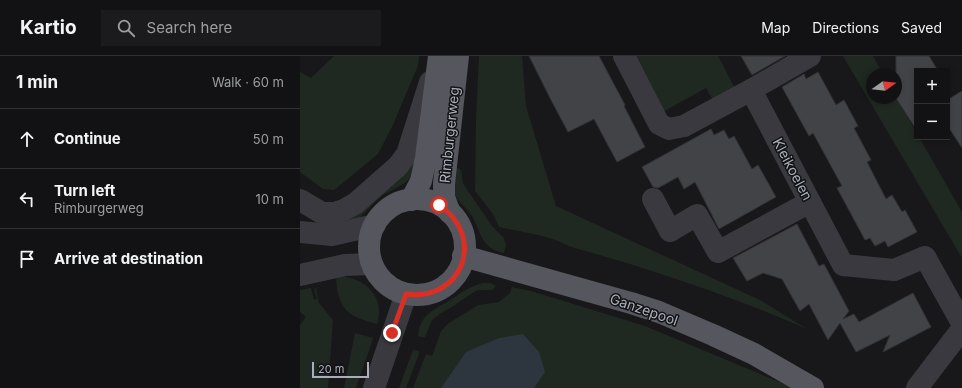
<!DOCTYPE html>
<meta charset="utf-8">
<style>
body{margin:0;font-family:Inter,sans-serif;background:#1b1b1d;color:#f1f3f6}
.controls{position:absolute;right:12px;top:12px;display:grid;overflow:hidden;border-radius:0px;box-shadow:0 2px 6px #0003}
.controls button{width:36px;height:36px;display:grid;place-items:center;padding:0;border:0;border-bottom:1px solid #313234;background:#121214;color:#f1f3f6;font:20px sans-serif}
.compass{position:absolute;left:566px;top:12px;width:36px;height:36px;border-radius:50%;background:#121214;box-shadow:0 2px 6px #0003;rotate:75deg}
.scale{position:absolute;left:12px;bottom:10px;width:57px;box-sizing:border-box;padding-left:4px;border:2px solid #aaaeba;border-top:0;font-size:11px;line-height:14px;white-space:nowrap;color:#aaaeba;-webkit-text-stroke:3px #131315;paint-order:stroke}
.stop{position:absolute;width:12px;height:12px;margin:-9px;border:3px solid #d93025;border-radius:50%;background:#fff}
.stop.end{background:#d93025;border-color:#fff;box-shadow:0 1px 4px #0008}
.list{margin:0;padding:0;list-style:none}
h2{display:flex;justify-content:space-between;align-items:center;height:52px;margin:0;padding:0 16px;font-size:17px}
h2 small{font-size:13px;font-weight:400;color:#9c9ea0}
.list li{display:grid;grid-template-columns:26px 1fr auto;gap:12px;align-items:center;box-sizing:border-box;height:60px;padding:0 16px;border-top:1px solid #313234}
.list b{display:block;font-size:15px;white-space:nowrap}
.list p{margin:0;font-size:13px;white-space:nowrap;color:#9c9ea0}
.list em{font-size:13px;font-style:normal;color:#9c9ea0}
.icon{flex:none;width:22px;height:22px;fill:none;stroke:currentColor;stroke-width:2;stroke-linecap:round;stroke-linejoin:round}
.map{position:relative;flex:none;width:662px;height:332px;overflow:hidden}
header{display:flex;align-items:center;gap:24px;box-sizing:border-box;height:56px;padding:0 20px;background:#121214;border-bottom:1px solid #313234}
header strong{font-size:19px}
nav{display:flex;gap:22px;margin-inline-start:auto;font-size:14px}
.search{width:280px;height:36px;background:#1b1b1d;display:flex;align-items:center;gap:10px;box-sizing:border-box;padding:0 14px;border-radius:0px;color:#9c9ea0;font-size:15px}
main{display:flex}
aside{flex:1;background:#121214}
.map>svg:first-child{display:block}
.green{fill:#1f2821}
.water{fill:#2d363e}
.building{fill:#424347;stroke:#323236}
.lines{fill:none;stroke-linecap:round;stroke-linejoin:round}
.minor{stroke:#39393f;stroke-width:22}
.major{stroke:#55565e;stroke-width:22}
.route{stroke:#d93025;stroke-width:5}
.labels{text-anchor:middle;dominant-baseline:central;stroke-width:3;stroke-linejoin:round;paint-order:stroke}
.street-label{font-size:14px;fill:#aaaeba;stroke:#131315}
</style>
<header>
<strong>Kartio</strong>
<div class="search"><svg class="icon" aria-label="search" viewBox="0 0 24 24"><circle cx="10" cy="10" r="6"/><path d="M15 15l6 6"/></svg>Search here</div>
<nav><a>Map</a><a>Directions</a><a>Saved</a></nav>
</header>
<main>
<aside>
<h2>1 min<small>Walk · 60 m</small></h2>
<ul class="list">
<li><svg class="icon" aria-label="ahead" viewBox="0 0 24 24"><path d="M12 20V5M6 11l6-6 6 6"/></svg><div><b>Continue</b></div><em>50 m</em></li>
<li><svg class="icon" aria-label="left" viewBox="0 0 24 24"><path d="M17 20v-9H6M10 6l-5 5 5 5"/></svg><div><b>Turn left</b><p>Rimburgerweg</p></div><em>10 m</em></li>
<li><svg class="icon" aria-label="arrive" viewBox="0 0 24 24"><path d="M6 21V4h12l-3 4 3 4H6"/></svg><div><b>Arrive at destination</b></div></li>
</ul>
</aside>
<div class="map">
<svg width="662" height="332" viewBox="0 0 662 332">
<rect width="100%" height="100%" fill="#18181a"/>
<g class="green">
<polygon points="34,0 119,0 118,10 111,26 93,69 78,98 34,134 23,133 0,116 0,16 11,22"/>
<path d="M179,0H222L226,50L256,150L460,244L507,273C431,240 354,214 275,192C267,190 260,185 252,183C235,177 216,175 199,171L193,158L175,135L176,62Z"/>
<polygon points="330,0 418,0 437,36 415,48 406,32 361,57"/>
<polygon points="543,0 573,0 583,18 572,18 572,42 596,42 596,41 617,78 617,81 619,81 662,156 662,202"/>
<path d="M112,103L120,104C117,110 115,117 111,121C102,132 87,134 77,144C68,152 62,161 52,168L38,164Z"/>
<path d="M156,111L161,114L163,127L166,132L192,170L204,182L206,189L204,197C180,192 182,177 172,160C166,152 159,146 154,138Z"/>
<path d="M40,220C65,222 86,241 77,268C47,260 38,254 36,221Z"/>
<path d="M183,227H191L196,230L192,234H178L169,239L152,251L141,257L132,264L125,281H122L118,280C120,258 134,254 150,244C161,237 170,230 183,227Z"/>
<polygon points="212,231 231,235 345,270 494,332 113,332 126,298 132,300 141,275 149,267 178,249 199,246 210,237"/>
<polygon points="11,232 14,244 17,243 14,233 16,232 19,247 33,264 28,332 0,332 0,269 6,261 0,256 0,234"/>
<polygon points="55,277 73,282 73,283 56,332 44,332"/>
<polygon points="113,294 119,295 119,298 106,332 99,332"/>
</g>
<polygon class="water" points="223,278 239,296 245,316 234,332 141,332 166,296 199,282"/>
<g class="building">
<polygon points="229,0 299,0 325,49 324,50 345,91 317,106 294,63 268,76 250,42"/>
<polygon points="441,0 485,0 452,19"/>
<polygon points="596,0 629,0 638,15 617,15 617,75 596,42"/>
<polygon points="518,16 536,49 544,44 558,70 554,72 571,104 567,106 586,143 592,139 602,156 605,154 617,176 588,191 585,185 575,190 570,182 565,184 537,132 542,130 513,77 509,80 482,31 504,18 506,23"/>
<polygon points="662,35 662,92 647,69 647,44"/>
<polygon points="411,73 414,79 424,74 429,83 434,80 452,113 458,109 476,141 419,173 395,126 384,133 378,121 358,132 353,131 342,111"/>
<polygon points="497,168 519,210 524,208 549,255 543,263 554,258 559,266 613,237 631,271 583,296 590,279 556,296 540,267 528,284 509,248 500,255 482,223 463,217 447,225 433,202"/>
</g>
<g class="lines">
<g class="minor">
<polyline points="324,0 359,68 369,73 384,70 451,34 543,209 594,214 625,201 662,267"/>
<polyline points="451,34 510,0"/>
<polyline points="353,143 370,175 397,159 418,196 510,146"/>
<polyline points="0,144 22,157 34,157 44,154 56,147 98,110 107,98 130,26"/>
<polyline points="0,176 32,179 75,169"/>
<polyline points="0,219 45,209 72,208"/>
<polyline points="74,332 106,238"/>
<polyline points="617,332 662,273"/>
</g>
<g class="major">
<circle cx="117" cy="191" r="48"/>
<polyline points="111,144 121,125 126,102 139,0"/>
<polyline points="150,157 144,141 144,128 158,0"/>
<polyline points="163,200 331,247 359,256 413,279 454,298 513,332"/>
</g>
</g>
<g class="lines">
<path class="route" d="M92,277L106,238C162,246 187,181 139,149"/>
</g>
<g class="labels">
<g class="street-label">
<text transform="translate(149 79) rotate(-84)">Rimburgerweg</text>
<text transform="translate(493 113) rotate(62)">Kleikoelen</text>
<text transform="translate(344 253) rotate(19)">Ganzepool</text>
</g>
</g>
</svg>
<div class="controls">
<button>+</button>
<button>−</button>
</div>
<svg class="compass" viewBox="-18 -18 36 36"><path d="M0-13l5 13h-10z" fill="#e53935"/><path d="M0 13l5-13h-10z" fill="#9c9ea0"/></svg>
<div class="scale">20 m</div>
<div class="stop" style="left:139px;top:149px"></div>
<div class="stop end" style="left:92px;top:277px"></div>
</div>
</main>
